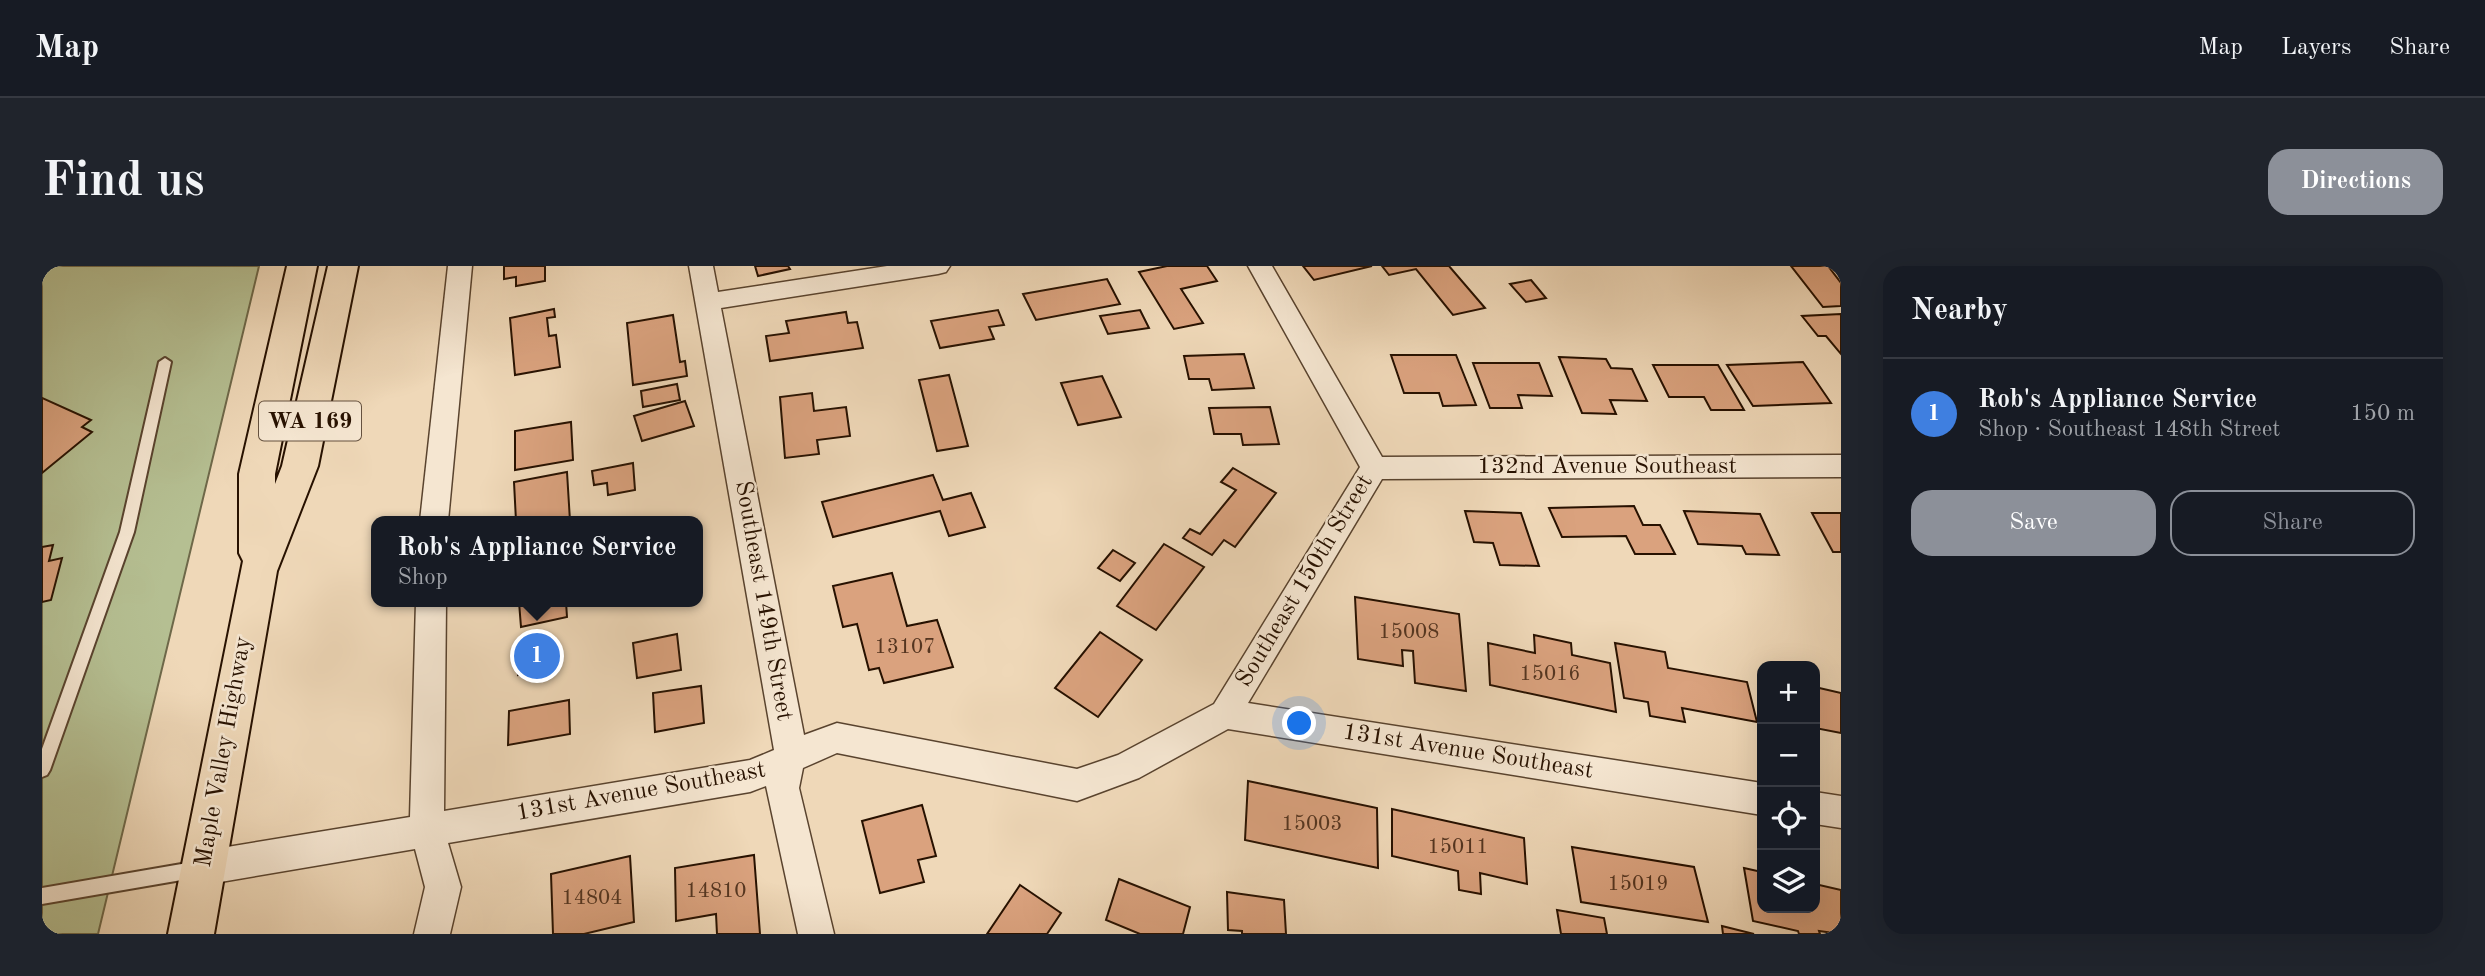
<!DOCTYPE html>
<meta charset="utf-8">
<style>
body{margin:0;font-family:"Old Standard TT",serif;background:#20242c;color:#f1f3f6}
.controls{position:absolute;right:21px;bottom:21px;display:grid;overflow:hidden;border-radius:14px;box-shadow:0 7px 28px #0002}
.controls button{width:63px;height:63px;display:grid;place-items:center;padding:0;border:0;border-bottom:2px solid #363941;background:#171b24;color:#f1f3f6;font:35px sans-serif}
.you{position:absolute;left:1258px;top:458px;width:24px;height:24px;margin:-18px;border:5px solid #fff;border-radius:50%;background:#1a73e8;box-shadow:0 0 0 10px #1a73e833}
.badge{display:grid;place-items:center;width:46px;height:46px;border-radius:50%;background:#8c9099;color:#fff;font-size:23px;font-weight:700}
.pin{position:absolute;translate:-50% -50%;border:4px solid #fff;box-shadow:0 2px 7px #0006}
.popup{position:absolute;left:329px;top:250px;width:332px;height:91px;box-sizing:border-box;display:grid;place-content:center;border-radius:14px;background:#171b24;filter:drop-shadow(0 2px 5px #0005);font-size:23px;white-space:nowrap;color:#9ea1a6}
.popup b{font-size:26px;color:#f1f3f6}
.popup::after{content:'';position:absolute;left:50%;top:100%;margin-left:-14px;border:14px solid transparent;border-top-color:#171b24}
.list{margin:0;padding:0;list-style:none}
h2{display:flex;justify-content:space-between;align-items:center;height:91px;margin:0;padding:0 28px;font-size:30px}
h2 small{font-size:23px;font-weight:400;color:#9ea1a6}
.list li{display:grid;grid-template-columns:46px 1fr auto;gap:21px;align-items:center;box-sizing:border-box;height:112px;padding:0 28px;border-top:2px solid #363941}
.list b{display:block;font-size:26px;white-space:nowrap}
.list p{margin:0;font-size:23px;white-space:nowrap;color:#9ea1a6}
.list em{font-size:23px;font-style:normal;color:#9ea1a6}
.actions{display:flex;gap:14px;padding:21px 28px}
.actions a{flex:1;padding:16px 0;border:2px solid #8c9099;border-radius:21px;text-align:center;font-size:24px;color:#8c9099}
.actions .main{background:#8c9099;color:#fff}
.icon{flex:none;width:38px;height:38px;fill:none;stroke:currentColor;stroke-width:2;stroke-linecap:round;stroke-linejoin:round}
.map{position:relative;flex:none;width:1799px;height:668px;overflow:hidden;border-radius:21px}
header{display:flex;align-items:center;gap:42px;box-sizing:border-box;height:98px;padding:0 35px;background:#171b24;border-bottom:2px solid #363941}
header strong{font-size:33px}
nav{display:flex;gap:38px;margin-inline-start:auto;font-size:24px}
.intro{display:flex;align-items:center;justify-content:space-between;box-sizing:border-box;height:168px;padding:0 42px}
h1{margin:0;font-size:49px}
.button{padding:18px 32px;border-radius:21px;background:#8c9099;color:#fff;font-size:24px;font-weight:700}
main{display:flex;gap:42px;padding:0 42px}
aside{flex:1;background:#171b24;border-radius:21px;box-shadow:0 7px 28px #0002}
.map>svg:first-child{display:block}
.green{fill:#b5bf92;stroke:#6e6849;stroke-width:2}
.building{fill:#daa27e;stroke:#271100;stroke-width:2}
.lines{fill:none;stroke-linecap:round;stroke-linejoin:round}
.lane-casing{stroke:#59432e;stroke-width:4}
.street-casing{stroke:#59432e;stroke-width:3}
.primary-casing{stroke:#271100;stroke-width:4}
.lane{fill:#f5e6d1;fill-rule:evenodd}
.street{fill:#f5e6d1;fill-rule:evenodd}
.primary{fill:#efd8b8;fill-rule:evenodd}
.labels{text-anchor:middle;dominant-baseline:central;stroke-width:5;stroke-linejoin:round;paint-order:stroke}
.number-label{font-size:21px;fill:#543520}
.shield{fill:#f5e6d1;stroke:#65513f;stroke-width:2}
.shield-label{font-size:23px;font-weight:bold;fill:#271100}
.street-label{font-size:24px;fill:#271100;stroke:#f5e6d1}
</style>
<header>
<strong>Map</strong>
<nav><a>Map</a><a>Layers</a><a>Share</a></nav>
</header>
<div class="intro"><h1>Find us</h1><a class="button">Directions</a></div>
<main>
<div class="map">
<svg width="1799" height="668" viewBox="0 0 1799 668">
<rect width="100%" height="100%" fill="#efd8b8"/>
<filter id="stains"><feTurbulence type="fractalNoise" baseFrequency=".00286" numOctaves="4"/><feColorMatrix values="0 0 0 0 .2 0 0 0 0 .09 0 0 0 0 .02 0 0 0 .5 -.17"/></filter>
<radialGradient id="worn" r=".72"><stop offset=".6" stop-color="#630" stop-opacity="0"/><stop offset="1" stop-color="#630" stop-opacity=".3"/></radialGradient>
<polygon class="green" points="0,0 217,0 56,668 0,668"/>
<g class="building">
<polygon points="462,0 503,0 503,15 474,20 474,11 462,13"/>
<polygon points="713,0 746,0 748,3 716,10"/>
<polygon points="1125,0 1165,0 1175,15 1139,23 1161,57 1132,63 1097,6"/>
<polygon points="1261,0 1330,0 1272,14"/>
<polygon points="1340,0 1407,0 1443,42 1411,49 1374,3 1347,9"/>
<polygon points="1749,0 1786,0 1799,17 1799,40 1781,41"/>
<polygon points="1065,13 1078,38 994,54 981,28"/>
<polygon points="1489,14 1504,32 1484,36 1468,18"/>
<polygon points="512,43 513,51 505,52 507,70 514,69 518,101 473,109 468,52"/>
<polygon points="956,44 962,59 947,61 952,73 898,82 889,55"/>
<polygon points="1098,44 1107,62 1066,68 1058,50"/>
<polygon points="804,46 806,57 815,56 821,82 728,95 724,70 747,67 744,55"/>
<polygon points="1799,48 1799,88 1784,70 1776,70 1760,50"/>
<polygon points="631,49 638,96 643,95 645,110 591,119 585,57"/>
<polygon points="1202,88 1212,122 1170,124 1167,113 1147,113 1142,90"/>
<polygon points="1349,89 1414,89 1434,139 1401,140 1397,127 1362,127"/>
<polygon points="1517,91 1564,93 1569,102 1590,103 1605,135 1568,134 1574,148 1540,147"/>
<polygon points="1761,96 1789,137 1711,140 1685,99"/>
<polygon points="1431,97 1497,97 1510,130 1476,129 1480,142 1448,142"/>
<polygon points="1611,99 1676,99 1702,144 1669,144 1662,131 1627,131"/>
<polygon points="907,109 926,180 895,185 877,114"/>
<polygon points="1060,110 1079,151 1036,159 1019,117"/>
<polygon points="635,118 638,134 601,141 599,125"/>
<polygon points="770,127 772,145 804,141 808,170 775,174 777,188 743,192 738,131"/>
<polygon points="0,132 49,154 40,161 50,166 0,207"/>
<polygon points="643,135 652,160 600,175 592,150"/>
<polygon points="1228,141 1237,178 1201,179 1199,168 1172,168 1167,142"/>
<polygon points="529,156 531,194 473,204 473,165"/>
<polygon points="591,197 593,224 566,229 565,217 552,219 550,205"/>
<polygon points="1191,202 1234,227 1193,281 1182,274 1170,289 1141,272 1148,263 1158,268 1194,224 1179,216"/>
<polygon points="525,206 528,255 474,255 472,216"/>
<polygon points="891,209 901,234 929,227 943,261 907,270 898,245 791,271 780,236"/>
<polygon points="1592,240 1601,259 1618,259 1633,288 1593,288 1584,270 1520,271 1507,242"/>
<polygon points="1423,245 1479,247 1497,300 1458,299 1451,277 1432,276"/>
<polygon points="1642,245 1718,248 1737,289 1704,288 1700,280 1656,278"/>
<polygon points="1770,247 1799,247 1799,286 1791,286"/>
<polygon points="1122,278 1162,301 1114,364 1075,340"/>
<polygon points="11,279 7,295 20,292 9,334 0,336 0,281"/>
<polygon points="1071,284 1093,297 1078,315 1056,302"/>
<polygon points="850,307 865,360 895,354 911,401 842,417 837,402 827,404 815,358 801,361 791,320"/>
<polygon points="1313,331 1417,348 1424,425 1373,417 1371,385 1360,384 1361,400 1316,393"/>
<polygon points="477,336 524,336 525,351 479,361"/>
<polygon points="1058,366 1100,394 1056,451 1013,422"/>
<polygon points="635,368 639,404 595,412 591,377"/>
<polygon points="1492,369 1529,377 1530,389 1568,397 1574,446 1448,419 1446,377 1493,387"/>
<polygon points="513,372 514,402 476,409 476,379"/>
<polygon points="1573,377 1623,386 1626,402 1705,416 1715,456 1640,442 1643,456 1608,450 1606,436 1582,432"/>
<polygon points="659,420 662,457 613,466 611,427"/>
<polygon points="1773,421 1799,427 1799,467 1773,462"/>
<polygon points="527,434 528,468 466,479 467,445"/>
<polygon points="1206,515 1335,542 1336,602 1203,574"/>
<polygon points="880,539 894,590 876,594 882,616 838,627 820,555"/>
<polygon points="1350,543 1482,572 1485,618 1438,607 1439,628 1417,624 1416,605 1350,590"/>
<polygon points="1530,581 1652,601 1666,656 1539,636"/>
<polygon points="712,589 718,668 675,668 674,648 634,655 633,602"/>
<polygon points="588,590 592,656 542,668 511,668 509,608"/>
<polygon points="1702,602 1720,606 1720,642 1773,642 1773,618 1799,624 1799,668 1777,665 1778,668 1757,668 1756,665 1711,655"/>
<polygon points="1077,613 1148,641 1141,668 1098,668 1064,654"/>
<polygon points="978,619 1019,647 1005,668 945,668"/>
<polygon points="1185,626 1242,634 1244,668 1200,668 1200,665 1186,664"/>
<polygon points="1515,644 1562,652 1565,668 1519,668"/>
<polygon points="1680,660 1712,668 1681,668"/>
</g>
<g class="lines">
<g class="lane-casing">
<g id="lane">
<polygon points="123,92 129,96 92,266 8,504 5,509 0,511 0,483 78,266 117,96"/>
<polygon points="157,595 163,597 165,603 163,609 157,611 0,638 0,622"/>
</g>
</g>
<g class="street-casing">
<g id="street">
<polygon points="406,0 430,0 406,255 378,255"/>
<polygon points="647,0 671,0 676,26 845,0 908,0 904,6 896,8 679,42 762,469 795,457 1035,503 1076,489 1172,438 1318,201 1206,0 1230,0 1340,191 1799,189 1799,211 1340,213 1206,437 1720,517 1720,549 1186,463 1097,512 1035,535 795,487 761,502 757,522 792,668 756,668 724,520 708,526 406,577 419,621 408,668 372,668 383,621 373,583 161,619 149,614 144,602 149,590 161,585 368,551 374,336 404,336 402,545 708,494 732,484"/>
<polygon points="1773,526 1799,530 1799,562 1773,558"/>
</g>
</g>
<g class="primary-casing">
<polygon id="primary" points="245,0 275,0 233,208 233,218 240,200 286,0 316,0 276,200 235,305 172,668 126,668 201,295 197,287 197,208"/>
</g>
<use href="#lane" class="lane"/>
<use href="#street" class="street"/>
<use href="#primary" class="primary"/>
</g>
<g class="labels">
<g class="number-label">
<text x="1367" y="366">15008</text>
<text x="863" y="381">13107</text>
<text x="1508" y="408">15016</text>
<text x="1270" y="558">15003</text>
<text x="1416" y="581">15011</text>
<text x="1596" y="618">15019</text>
<text x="674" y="625">14810</text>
<text x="550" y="632">14804</text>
</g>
<rect class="shield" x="217" y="135.5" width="102" height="39" rx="5"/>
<g class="shield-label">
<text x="268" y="155">WA 169</text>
</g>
<g class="street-label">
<text x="1565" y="201">132nd Avenue Southeast</text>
<text transform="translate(1263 315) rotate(-59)">Southeast 150th Street</text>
<text transform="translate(721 335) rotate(80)">Southeast 149th Street</text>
<text transform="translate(182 486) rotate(-80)">Maple Valley Highway</text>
<text transform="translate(1426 486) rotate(9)">131st Avenue Southeast</text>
<text transform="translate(599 526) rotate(-10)">131st Avenue Southeast</text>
</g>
</g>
<rect width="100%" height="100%" filter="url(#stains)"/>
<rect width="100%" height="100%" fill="url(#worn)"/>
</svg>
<div class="controls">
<button>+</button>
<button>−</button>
<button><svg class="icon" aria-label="locate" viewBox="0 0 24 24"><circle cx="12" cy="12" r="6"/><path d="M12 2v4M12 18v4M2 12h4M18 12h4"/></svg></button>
<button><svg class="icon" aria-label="layers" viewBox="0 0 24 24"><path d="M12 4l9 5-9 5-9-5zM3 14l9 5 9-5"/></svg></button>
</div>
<div class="you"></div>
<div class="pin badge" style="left:495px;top:390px;background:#3f7fe0">1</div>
<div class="popup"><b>Rob's Appliance Service</b>Shop</div>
</div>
<aside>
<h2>Nearby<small></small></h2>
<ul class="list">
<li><span class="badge" style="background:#3f7fe0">1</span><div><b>Rob's Appliance Service</b><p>Shop · Southeast 148th Street</p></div><em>150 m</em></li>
</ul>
<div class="actions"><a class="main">Save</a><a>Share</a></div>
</aside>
</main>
